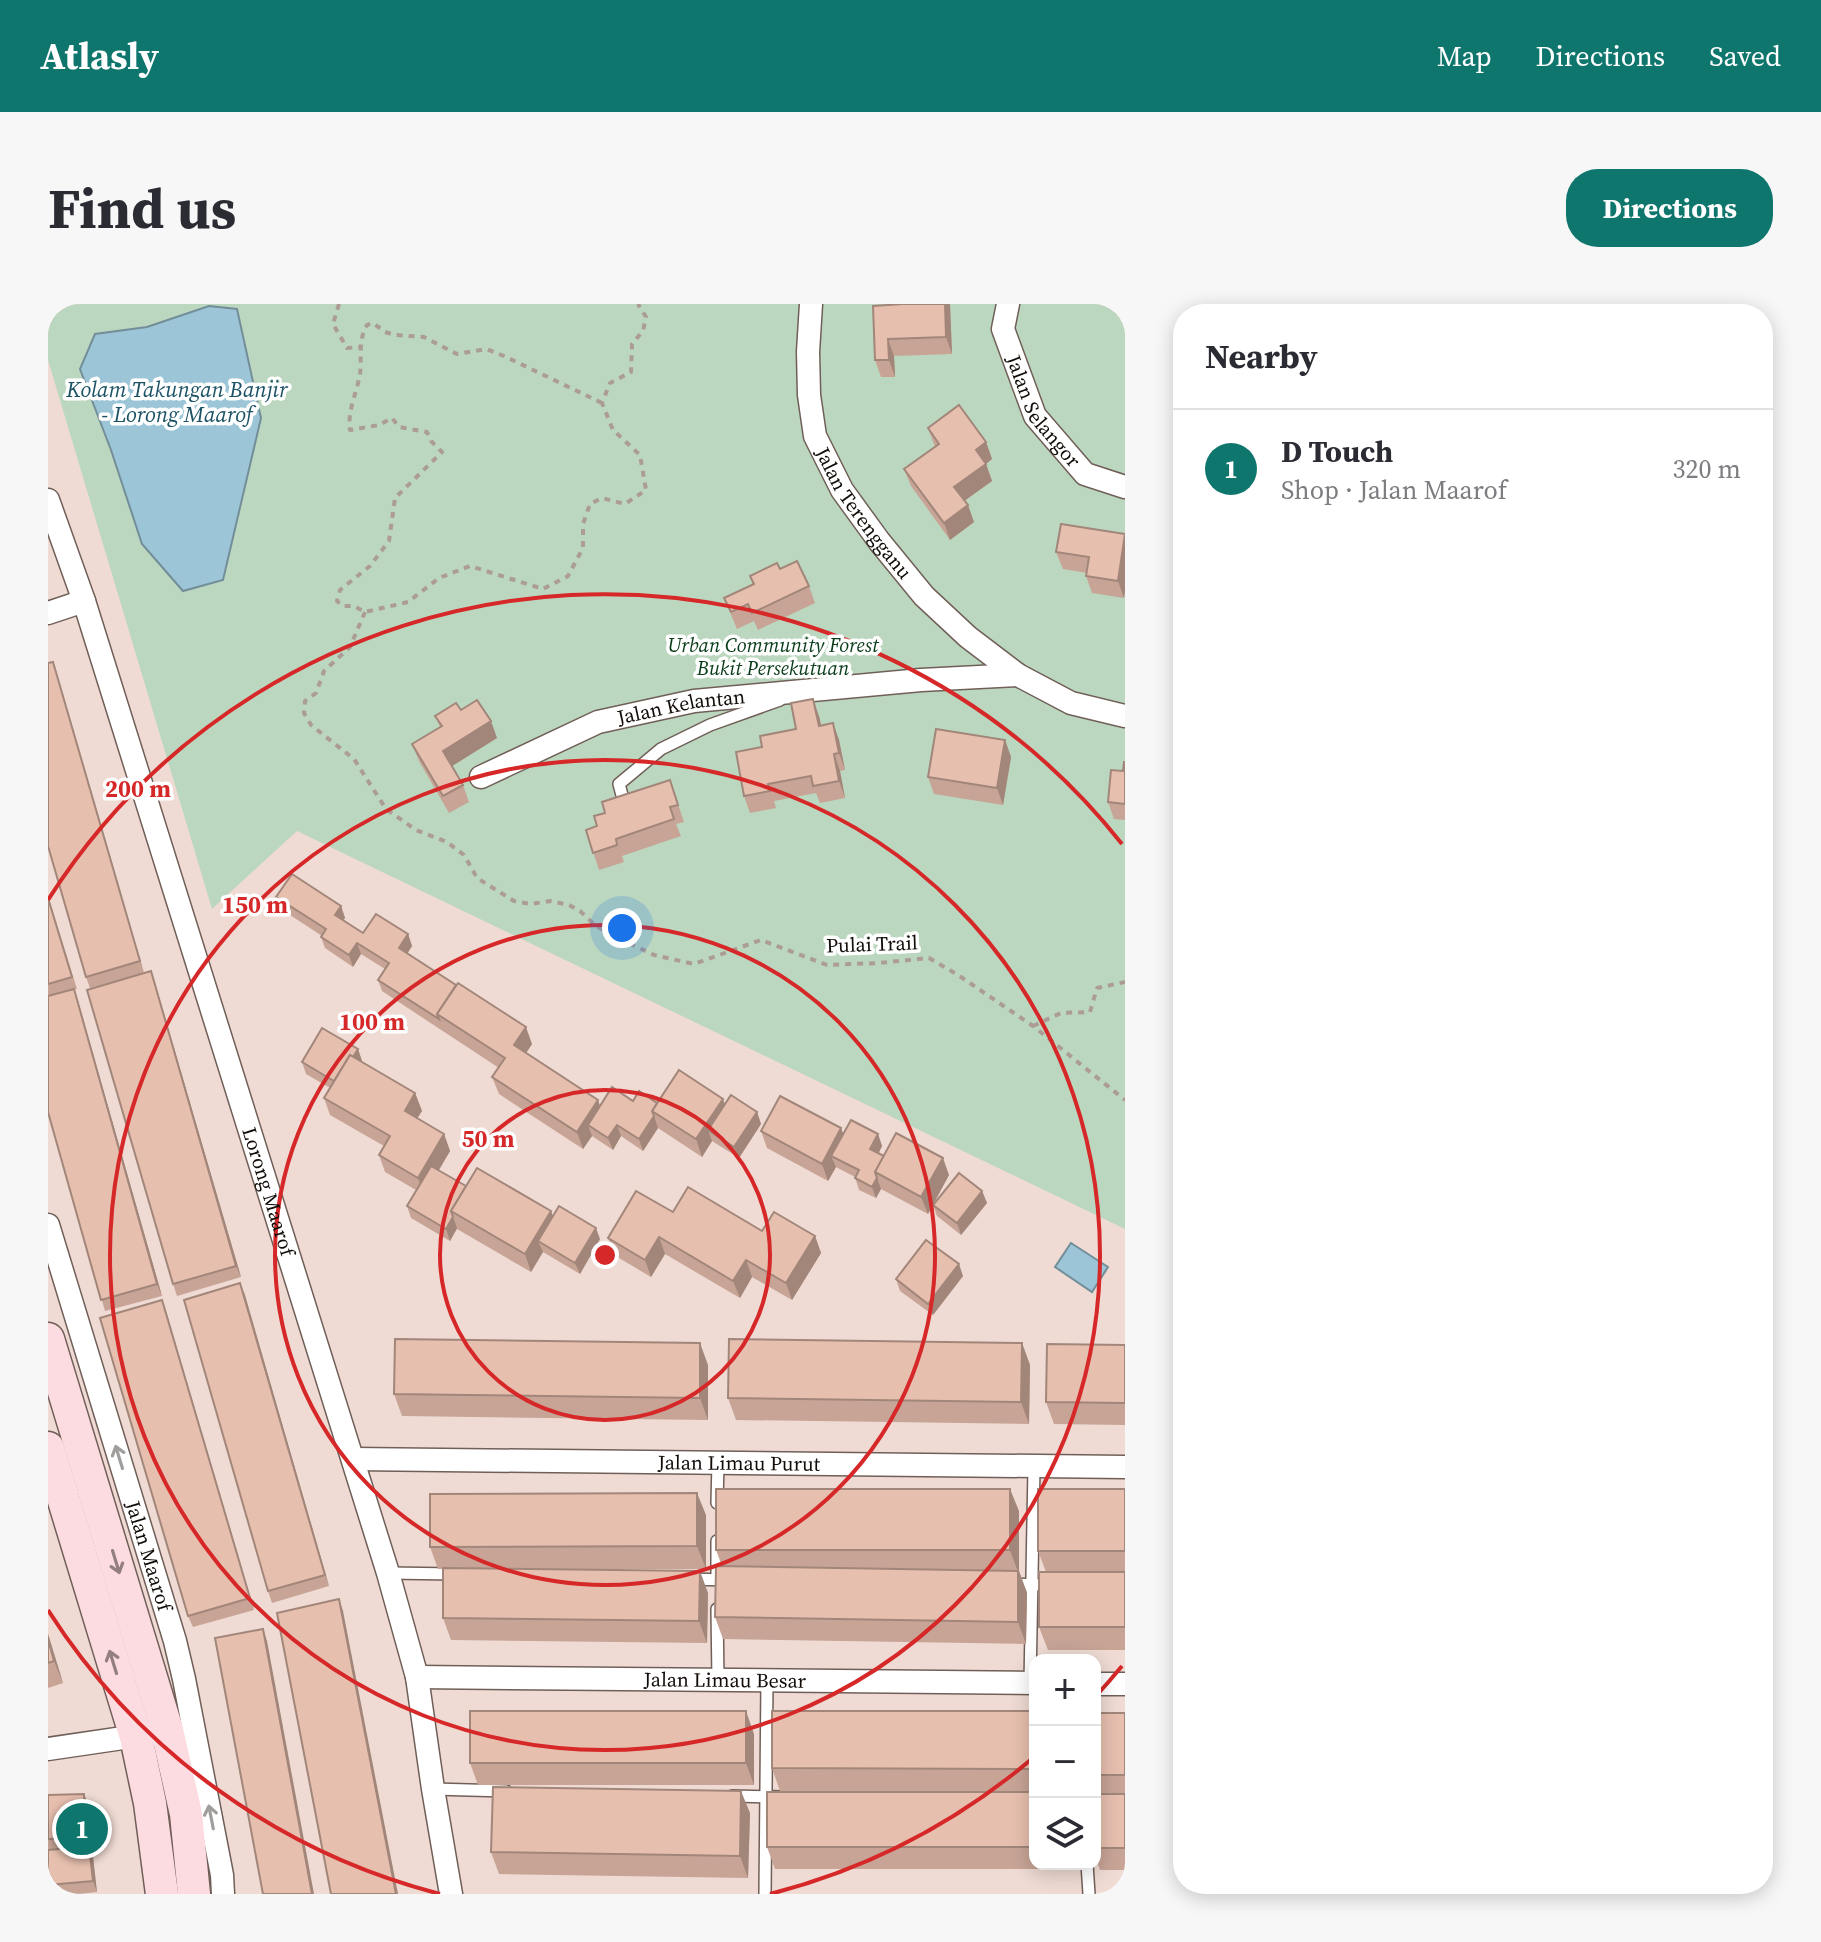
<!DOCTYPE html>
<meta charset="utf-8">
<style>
body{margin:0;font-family:"Source Serif 4",serif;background:#f7f7f7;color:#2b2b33}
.controls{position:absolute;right:24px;bottom:24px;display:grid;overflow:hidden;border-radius:16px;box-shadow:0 4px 20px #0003}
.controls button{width:72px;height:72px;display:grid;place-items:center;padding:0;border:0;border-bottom:2px solid #e1e1e2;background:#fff;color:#2b2b33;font:40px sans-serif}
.you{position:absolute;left:574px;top:624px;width:28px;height:28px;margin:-20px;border:6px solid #fff;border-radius:50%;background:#1a73e8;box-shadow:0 0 0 12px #1a73e833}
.badge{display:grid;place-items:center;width:52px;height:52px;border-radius:50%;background:#0f766e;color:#fff;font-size:26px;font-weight:700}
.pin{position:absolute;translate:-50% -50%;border:4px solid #fff;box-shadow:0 2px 8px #0006}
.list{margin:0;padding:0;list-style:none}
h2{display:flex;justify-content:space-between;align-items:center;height:104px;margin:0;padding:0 32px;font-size:34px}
h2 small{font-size:26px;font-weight:400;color:#7c7c81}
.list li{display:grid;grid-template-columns:52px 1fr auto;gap:24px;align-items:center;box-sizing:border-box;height:120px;padding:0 32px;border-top:2px solid #e1e1e2}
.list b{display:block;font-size:30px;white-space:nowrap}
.list p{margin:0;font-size:26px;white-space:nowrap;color:#7c7c81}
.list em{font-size:26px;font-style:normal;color:#7c7c81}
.icon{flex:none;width:44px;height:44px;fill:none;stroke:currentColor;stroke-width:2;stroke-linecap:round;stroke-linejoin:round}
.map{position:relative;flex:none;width:1077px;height:1590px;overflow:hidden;border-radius:32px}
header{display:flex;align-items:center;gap:48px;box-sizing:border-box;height:112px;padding:0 40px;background:#0f766e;color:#fff}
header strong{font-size:38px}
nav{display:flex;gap:44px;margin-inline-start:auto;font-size:28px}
.intro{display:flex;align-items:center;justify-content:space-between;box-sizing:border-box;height:192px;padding:0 48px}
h1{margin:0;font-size:56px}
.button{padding:20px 36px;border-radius:32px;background:#0f766e;color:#fff;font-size:28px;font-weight:700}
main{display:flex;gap:48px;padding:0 48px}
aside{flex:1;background:#fff;border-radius:32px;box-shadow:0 4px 20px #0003}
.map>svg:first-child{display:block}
.green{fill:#bcd7bf;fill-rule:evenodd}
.water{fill:#9cc6d7;stroke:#738e99;stroke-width:2}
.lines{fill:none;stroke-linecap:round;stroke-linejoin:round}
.lane-casing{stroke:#705f58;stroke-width:14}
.street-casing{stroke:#705f58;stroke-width:25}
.secondary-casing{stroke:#705f58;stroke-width:35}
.path{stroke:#ac9c96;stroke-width:4;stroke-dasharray:6 6;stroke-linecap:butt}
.lane{stroke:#fff;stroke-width:11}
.street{stroke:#fff;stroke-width:22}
.secondary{stroke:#fddce1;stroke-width:32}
.wall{fill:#c7a496}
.shaded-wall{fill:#a2867a}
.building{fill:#e7bfaf;stroke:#a2867a;stroke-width:2}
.oneway{stroke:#a09e9d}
.oneway2{stroke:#937e80}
.ring{fill:none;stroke:#d62828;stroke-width:4}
.labels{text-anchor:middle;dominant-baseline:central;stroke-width:7;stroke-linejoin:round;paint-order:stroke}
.street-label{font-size:20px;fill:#120c09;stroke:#fff}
.park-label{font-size:20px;font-style:italic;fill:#083b18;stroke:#fff}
.water-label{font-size:22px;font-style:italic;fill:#1b5265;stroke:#fff}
.centre{fill:#d62828;stroke:#fff;stroke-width:4}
.ring-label{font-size:24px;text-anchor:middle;font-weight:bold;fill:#d62828;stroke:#fff;stroke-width:7;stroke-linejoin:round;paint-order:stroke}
</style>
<header>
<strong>Atlasly</strong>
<nav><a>Map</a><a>Directions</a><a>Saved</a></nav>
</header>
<div class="intro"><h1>Find us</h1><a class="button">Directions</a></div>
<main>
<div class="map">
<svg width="1077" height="1590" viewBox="0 0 1077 1590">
<rect width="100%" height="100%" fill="#efdbd3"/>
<path class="green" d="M0,0H1077V925L249,527L164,605L0,56ZM161,2L189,4L213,115L175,276L63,146L32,65L47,30L99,23Z"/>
<g class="water">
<polygon points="161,2 189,5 213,114 175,276 135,287 94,240 63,146 32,65 47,30 99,23"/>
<polygon points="1023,939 1060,963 1044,988 1007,963"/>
</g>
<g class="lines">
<g class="lane-casing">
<g id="lane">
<polyline points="575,495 571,480 613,445 662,421 732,396"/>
<polyline points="669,1199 670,1159"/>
<polyline points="340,1269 407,1270"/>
<polyline points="641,1275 679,1276"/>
<polyline points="669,1275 669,1237"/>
<polyline points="961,1280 1003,1281"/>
<polyline points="669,1305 670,1376"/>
<polyline points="982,1379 986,1163"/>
<polyline points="385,1485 458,1487"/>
<polyline points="684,1492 734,1493"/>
<polyline points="1039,1560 1041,1590"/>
<polyline points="717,1590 719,1376"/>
</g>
</g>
<g class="street-casing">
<g id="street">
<path id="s1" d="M763,0L760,48L761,91L767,132L794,186L831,237L876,292L920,333L970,371L1023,399L1077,412"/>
<path id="s2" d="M960,0L955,25L987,112L1037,170L1077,183"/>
<path id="s3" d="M0,196L36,297L340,1269L369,1373L385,1485L403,1590"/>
<polyline points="0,309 36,297"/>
<path id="s4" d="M433,473L550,418L646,397L873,376L970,371"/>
<path id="s5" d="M0,921L127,1337L136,1375L174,1571L175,1590"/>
<path id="s6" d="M305,1155L1077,1163"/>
<path id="s7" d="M369,1373L987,1379"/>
<polyline points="1047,1380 1077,1380"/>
<polyline points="0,1445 102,1430"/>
</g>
</g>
<g class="secondary-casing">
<g id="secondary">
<polyline points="0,1035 119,1426 138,1510 146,1590"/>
<polyline points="0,1144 88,1433 102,1499 114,1590"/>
</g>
</g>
<g class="path">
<polyline points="291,0 285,20 299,44 313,43"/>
<path d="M554,99L456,52L438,45L409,50L376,33L347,31L337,28L325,19L319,21C310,35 314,53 312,70C309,88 299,108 302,126L331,121L344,114L351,123L379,128L383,137L394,148L347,194L341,237L322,262L292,286L289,297L295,302H306L317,308L360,298L391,274L422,262L495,285L520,272L535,244V220L542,200L554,194L577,200L598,186L592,151L565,126L554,99L562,79L583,68L584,40L595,27L598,13L590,0"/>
<polyline points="317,308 302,343 276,367 268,389 257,397 256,409 263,421 306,455 338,505 368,526 399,538 416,551 429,574 466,597 483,600 502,597 521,601 532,607 548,622 568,633 606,651 646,660 713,636 779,661 831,659 881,654 910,671 985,722 1077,796"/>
<polyline points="985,722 1013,709 1042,708 1049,684 1077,678"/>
</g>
<use href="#lane" class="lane"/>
<use href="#street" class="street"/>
<use href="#secondary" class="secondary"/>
</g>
<g class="wall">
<polygon points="855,0 902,0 904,50 846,52 847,73 833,73 827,56"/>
<polygon points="880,124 938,138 944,155 938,160 944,177 916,197 926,218 902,236 863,182 856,165 887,143"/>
<polygon points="1077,230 1077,287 1076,294 1044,289 1038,272 1039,269 1015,265 1008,248"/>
<polygon points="732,265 761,282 767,299 710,326 706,317 689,325 676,294 705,281 702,272"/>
<polygon points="5,358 96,669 42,684 38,673"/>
<polygon points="413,406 449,434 404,462 415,481 421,498 401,509 371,457 364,440 392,423 387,412"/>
<polygon points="771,412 773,421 785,419 791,436 797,466 792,467 797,494 772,499 768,489 726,497 728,504 702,509 696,492 714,443"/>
<polygon points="957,436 963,453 955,501 886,490 880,473"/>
<polygon points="1077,458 1077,516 1066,515 1060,498 1075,467"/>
<polygon points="622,476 636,518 628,520 633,532 574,552 576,558 551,566 538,526 549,522 557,509"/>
<polygon points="0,592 29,685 26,685 114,992 57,1007 0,808"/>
<polygon points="228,593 293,602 297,614 295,616 315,629 360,630 364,642 359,650 484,740 478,749 552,802 585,797 677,800 709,808 713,820 691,854 664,837 654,853 610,824 595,847 573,832 565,846 544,832 535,845 451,790 444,773 451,764 334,687 330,676 337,665 313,650 305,663 277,644 273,633 274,632 233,605"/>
<polygon points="103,667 193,973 129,992 125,980"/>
<polygon points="310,745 314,757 313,758 367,789 374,807 369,814 396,830 402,847 391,866 418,882 503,907 505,912 552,935 532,970 495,948 483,968 409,925 402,937 363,914 359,902 368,886 337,868 331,851 336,842 282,811 276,794 282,784 258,770 254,758"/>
<polygon points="713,827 830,830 834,842 830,849 836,852 901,871 880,910 833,885 828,894 811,886 807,873 788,863 780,877 719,844"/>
<polygon points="934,887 939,899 913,931 889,912 885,901"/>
<polygon points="625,908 714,927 767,932 773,949 744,996 704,973 692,994 617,950 603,973 566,951 560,934"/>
<polygon points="915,972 885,1011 852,987 848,975"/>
<polygon points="192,979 281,1282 224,1299 220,1287"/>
<polygon points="114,996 206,1306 145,1323 140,1312"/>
<polygon points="974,1039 982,1061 981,1120 688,1116 680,1094"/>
<polygon points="1077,1041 1077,1121 1006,1120 998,1098"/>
<polygon points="660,1061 660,1116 354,1112 346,1090"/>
<polygon points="1077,1185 1077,1346 1000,1346 991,1323 998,1268 990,1247"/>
<polygon points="971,1207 971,1267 979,1289 978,1340 675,1335 667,1313 674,1262 668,1246"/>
<polygon points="658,1211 658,1265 508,1265 660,1289 659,1339 403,1336 395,1314 395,1265 390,1265 382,1243"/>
<polygon points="0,1330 15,1379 0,1384"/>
<polygon points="987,1407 987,1487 732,1487 724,1464"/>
<polygon points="1047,1409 1077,1409 1077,1566 1052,1566 1047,1552"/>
<polygon points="706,1430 706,1481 430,1481 422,1459"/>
<polygon points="987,1488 987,1560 1027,1560 1027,1565 727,1565 719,1543"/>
<polygon points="36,1490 40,1501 42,1544 45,1553 49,1588 30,1590 1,1590 0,1586 0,1491"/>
<polygon points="702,1509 700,1574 451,1570 443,1548"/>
</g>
<g class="shaded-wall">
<polygon points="897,0 902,0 904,50 898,33"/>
<polygon points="840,35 846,52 847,73 841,56"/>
<polygon points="938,138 944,155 934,163 928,146"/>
<polygon points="938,160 944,177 912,200 906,183"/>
<polygon points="920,201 926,218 902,236 896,219"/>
<polygon points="1077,230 1077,287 1076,294 1070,277"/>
<polygon points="5,358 9,370 96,669 92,657"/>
<polygon points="765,395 771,412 777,439 771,422"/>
<polygon points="443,417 449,434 401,464 395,447"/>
<polygon points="785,419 791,436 797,466 791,449"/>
<polygon points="957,436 963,453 955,501 949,484"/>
<polygon points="786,450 792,467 797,494 791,477"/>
<polygon points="293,602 297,614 291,623 287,611"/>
<polygon points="360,630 364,642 355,656 351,644"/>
<polygon points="309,639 313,650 305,663 301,651"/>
<polygon points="103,667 107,679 193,973 188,962"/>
<polygon points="26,685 30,697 114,992 109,980"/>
<polygon points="478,723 484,740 472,758 466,741"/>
<polygon points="310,745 314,757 294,791 290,780"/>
<polygon points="367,789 374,807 363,824 357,807"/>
<polygon points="675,795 681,812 660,826 664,837 654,853 648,835"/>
<polygon points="550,796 556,813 540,821 544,832 535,845 529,828"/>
<polygon points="709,808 713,820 691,854 686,843"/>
<polygon points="606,812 610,824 595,847 591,835"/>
<polygon points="569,821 573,832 565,846 560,834"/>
<polygon points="793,824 800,841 783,852 788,863 780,877 774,860"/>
<polygon points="396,830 402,847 376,891 370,874"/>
<polygon points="830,830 834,842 827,857 822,845"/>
<polygon points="895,854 901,871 880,910 873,893"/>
<polygon points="829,874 833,885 828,894 824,883"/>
<polygon points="934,887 939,899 913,931 909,919"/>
<polygon points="503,907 509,924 490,937 495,948 483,968 477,950"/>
<polygon points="405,913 409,924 402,937 398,925"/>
<polygon points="548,924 552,935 532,970 527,959"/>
<polygon points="767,932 773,949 744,996 738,979"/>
<polygon points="611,933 617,950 603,973 597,956"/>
<polygon points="698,956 704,973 692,994 685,977"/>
<polygon points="911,960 915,972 885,1011 880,1000"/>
<polygon points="192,979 197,991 281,1282 277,1271"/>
<polygon points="114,996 118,1007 206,1306 202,1294"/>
<polygon points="652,1039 660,1061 660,1116 652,1094"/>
<polygon points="974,1039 982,1061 981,1120 973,1098"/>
<polygon points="962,1185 971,1207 971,1267 979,1289 978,1340 970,1318 970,1268 962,1246"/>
<polygon points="649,1189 658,1211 658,1265 649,1242"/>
<polygon points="652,1267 660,1289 659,1339 651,1317"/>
<polygon points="291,1295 295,1307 350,1590 348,1590"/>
<polygon points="215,1325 219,1337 266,1590 264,1590"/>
<polygon points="0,1330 15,1379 6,1357 0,1335"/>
<polygon points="698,1407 706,1430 706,1481 698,1459"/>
<polygon points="693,1487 702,1509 700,1574 692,1552"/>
<polygon points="36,1490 40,1501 42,1544 45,1553 49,1588 45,1577 41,1544 38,1534"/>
</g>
<g class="building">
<polygon points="855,0 897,0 898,33 840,35 841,56 827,56 825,2"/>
<polygon points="911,101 938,138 928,146 938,160 906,183 920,201 896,219 856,165 891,140 880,124"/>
<polygon points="1013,220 1077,230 1070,277 1038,272 1041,253 1008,248"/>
<polygon points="749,257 761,282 704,309 700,300 683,308 676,294 706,280 702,272 729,259 732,265"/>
<polygon points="5,358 92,657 38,673 0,542 0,359"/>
<polygon points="765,395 771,422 785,419 791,449 786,450 791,477 765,482 763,472 720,480 722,487 696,492 688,448 714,443 712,432 748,425 743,399"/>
<polygon points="429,396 443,417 395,447 415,481 395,492 364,440 394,422 387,412 408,399 413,406"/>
<polygon points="888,425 957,436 949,484 880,473"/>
<polygon points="1076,458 1077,458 1077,500 1060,498 1063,466 1075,467"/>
<polygon points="622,476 630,501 622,503 626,515 568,535 569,541 545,549 538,526 549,522 546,512 557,509 554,498"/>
<polygon points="244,570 293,602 287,611 315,629 328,610 360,630 351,644 408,681 389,710 391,715 330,676 341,659 309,639 301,651 273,633 278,625 228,593"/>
<polygon points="0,594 24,673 0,680"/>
<polygon points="103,667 188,962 125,980 39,686"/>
<polygon points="410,679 478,723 466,741 550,796 529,828 444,773 457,754 389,710"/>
<polygon points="26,685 109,980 53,996 0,808 0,692"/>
<polygon points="274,724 310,745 305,753 302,751 286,777 254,758"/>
<polygon points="302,751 367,789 357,807 396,830 370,874 331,851 342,832 276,794"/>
<polygon points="631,766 675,795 648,835 604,807"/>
<polygon points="564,783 585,797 591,787 609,799 604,807 606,812 591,835 569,821 560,834 540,821"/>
<polygon points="683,791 709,808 686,843 660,826"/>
<polygon points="732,792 793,824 774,860 713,827"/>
<polygon points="803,816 830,830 822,845 836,852 827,868 829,874 824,883 807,874 811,866 783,852"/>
<polygon points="848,829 895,854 873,893 827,868"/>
<polygon points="383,862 418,882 403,907 405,913 398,925 359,902"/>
<polygon points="429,864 503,907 477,950 403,907"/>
<polygon points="911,869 934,887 909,919 885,901"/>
<polygon points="640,883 714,927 726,908 767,932 738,979 698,956 685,977 611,933 597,956 560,934 588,887 625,908"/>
<polygon points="511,902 548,924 527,959 490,937"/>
<polygon points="878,936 911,960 880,1000 848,975"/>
<polygon points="192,979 277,1271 220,1287 136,996"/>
<polygon points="114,996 202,1294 140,1312 52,1014"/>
<polygon points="347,1035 652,1039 652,1094 346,1090"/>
<polygon points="681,1035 974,1039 973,1098 680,1094"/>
<polygon points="999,1040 1077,1041 1077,1099 998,1098"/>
<rect x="668" y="1185" width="294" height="61"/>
<rect x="990" y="1185" width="87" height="62"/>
<polygon points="649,1189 649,1242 382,1243 382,1190"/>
<polygon points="668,1262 970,1267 970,1318 667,1313"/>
<polygon points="395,1264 652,1267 651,1317 395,1314"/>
<rect x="991" y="1268" width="86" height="55"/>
<polygon points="291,1295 348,1590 283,1590 229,1309"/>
<polygon points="215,1325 264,1590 215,1590 167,1334"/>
<polygon points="0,1335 6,1357 0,1359"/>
<rect x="422" y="1407" width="276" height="52"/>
<polygon points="724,1407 987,1407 987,1465 724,1464"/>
<rect x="1047" y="1409" width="30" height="62"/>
<polygon points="445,1483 693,1487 692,1552 443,1548"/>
<rect x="719" y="1488" width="268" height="55"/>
<polygon points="36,1490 38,1534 0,1535 0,1491"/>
<rect x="1047" y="1490" width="30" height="54"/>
<polygon points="41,1542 45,1577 0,1581 0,1546"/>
</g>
<defs><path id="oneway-shaft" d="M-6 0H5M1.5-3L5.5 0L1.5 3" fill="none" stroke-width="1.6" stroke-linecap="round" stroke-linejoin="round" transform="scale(2)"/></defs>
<g class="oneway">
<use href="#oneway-shaft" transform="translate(71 1153) rotate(-107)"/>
<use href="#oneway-shaft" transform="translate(163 1513) rotate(-101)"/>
</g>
<g class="oneway2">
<use href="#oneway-shaft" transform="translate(68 1258) rotate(73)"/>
<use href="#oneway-shaft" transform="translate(65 1358) rotate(-107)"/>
</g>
<g class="ring">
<circle cx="557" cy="951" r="165"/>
<circle cx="557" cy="951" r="330"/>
<circle cx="557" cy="951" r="495"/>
<path d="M1074 1362A660 660 0 0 1 1047 1393M986 1453A660 660 0 0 1 722 1590M392 1590A660 660 0 0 1 0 1306M0 596A660 660 0 0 1 1074 540"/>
</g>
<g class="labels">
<g class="street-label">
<text stroke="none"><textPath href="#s2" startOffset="118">Jalan Selangor</textPath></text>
<text stroke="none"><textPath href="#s1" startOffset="224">Jalan Terengganu</textPath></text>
<text stroke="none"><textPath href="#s4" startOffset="214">Jalan Kelantan</textPath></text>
<text transform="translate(824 640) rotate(-2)">Pulai Trail</text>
<text stroke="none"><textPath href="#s3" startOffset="726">Lorong Maarof</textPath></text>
<text stroke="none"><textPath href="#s6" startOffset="386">Jalan Limau Purut</textPath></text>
<text stroke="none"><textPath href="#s5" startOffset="346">Jalan Maarof</textPath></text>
<text stroke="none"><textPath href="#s7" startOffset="308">Jalan Limau Besar</textPath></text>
</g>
<g class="park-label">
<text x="725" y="341">Urban Community Forest<tspan x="725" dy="23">Bukit Persekutuan</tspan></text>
</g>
<g class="water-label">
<text x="129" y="85">Kolam Takungan Banjir<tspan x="129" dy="25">- Lorong Maarof</tspan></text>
</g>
</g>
<circle cx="557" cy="951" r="12" class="centre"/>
<g class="ring-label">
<text x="90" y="493">200 m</text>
<text x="207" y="609">150 m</text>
<text x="324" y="726">100 m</text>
<text x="440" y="843">50 m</text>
</g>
</svg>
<div class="controls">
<button>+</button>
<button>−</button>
<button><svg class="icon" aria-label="layers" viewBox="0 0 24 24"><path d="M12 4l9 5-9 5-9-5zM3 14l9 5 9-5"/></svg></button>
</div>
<div class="you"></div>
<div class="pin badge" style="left:34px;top:1525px">1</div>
</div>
<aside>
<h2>Nearby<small></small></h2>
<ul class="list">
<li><span class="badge">1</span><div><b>D Touch</b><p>Shop · Jalan Maarof</p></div><em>320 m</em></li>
</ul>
</aside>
</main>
